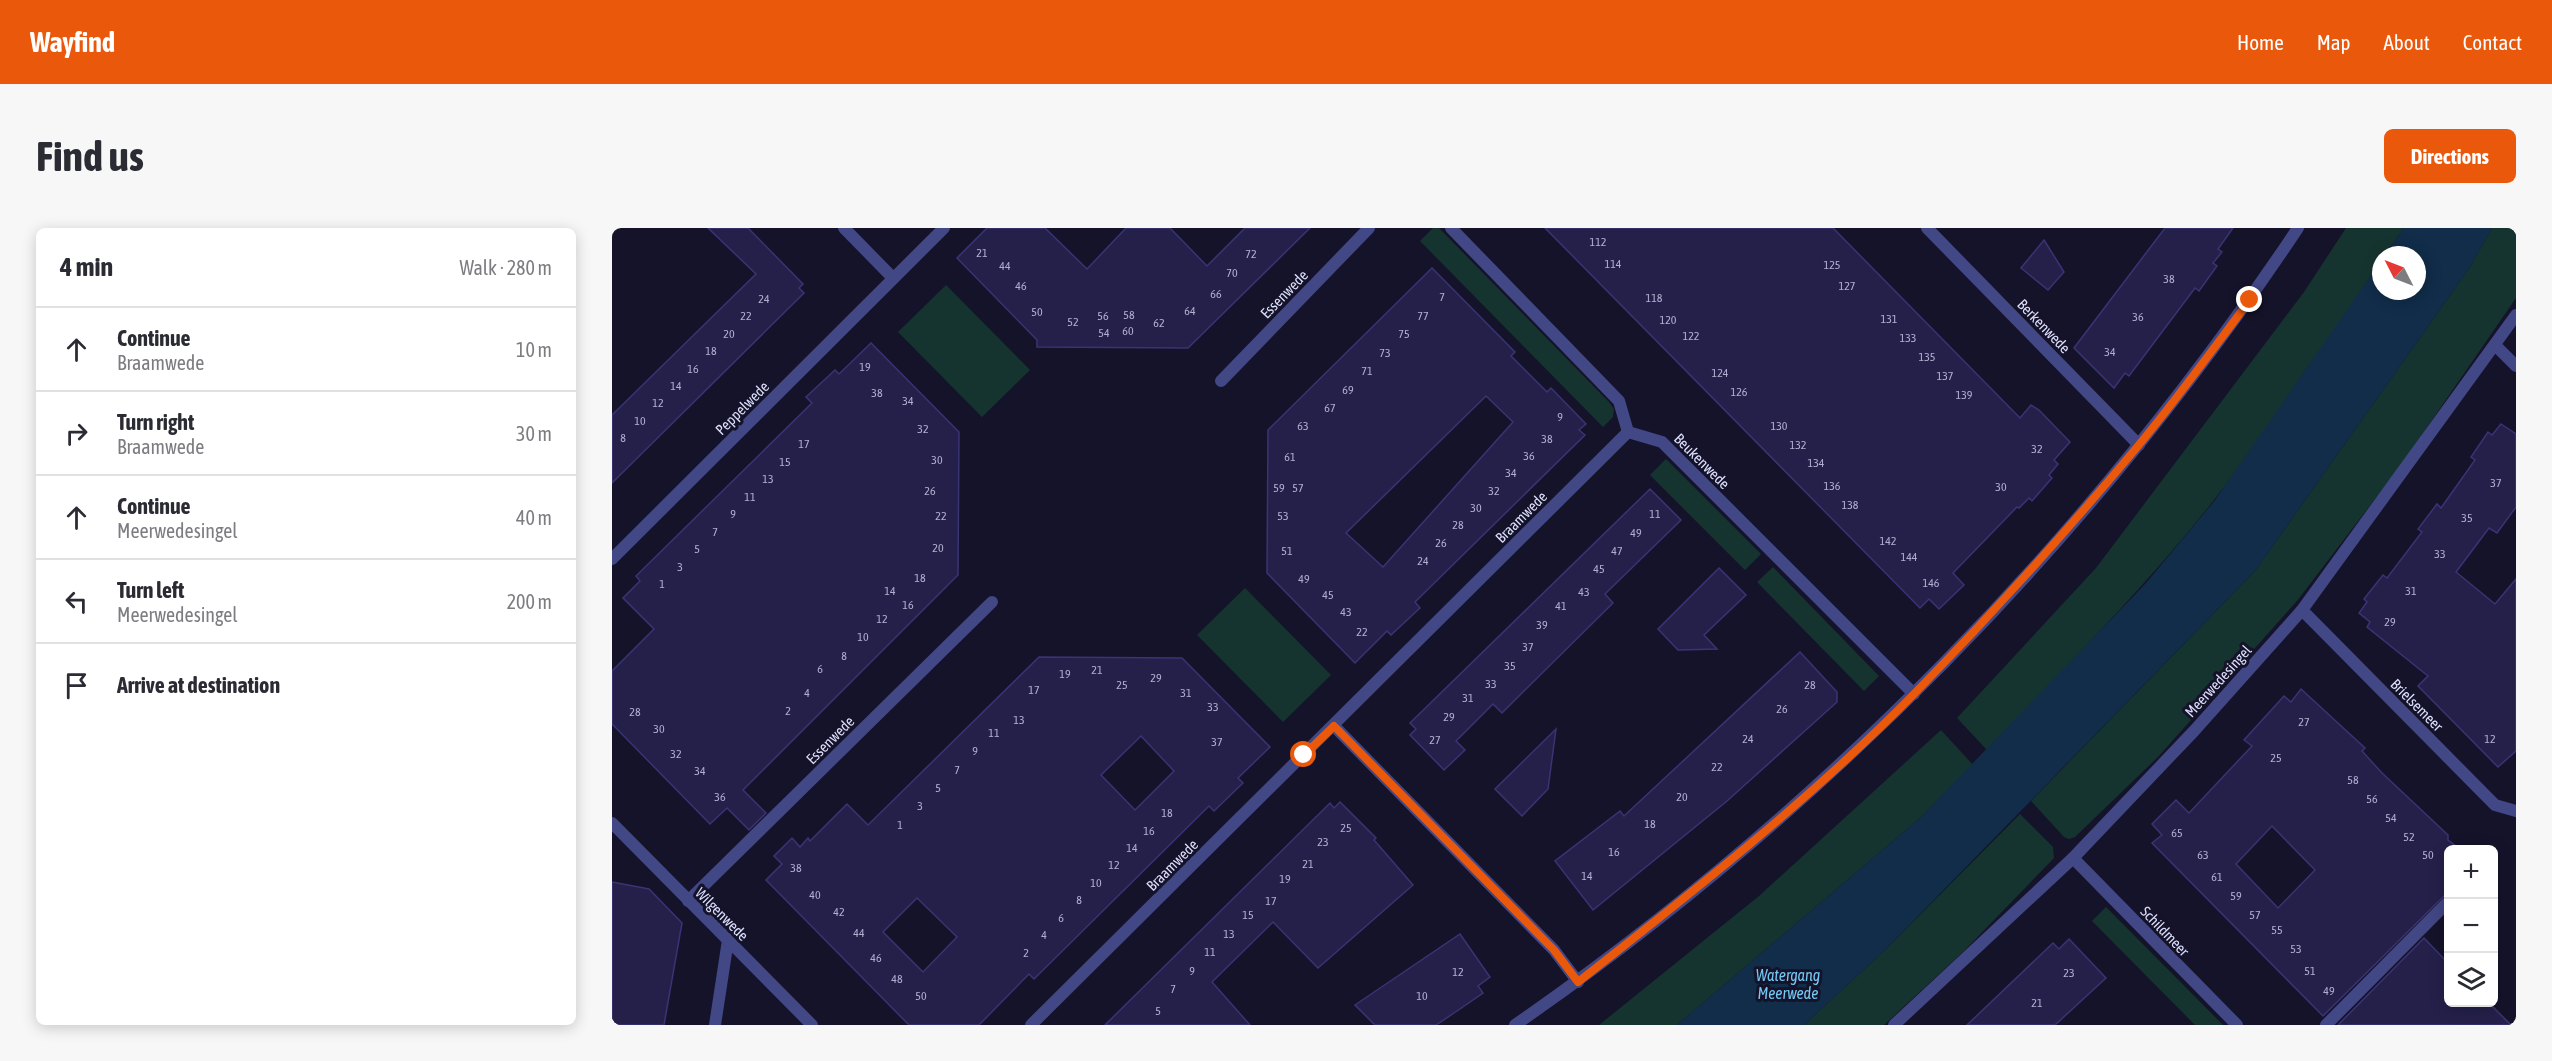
<!DOCTYPE html>
<meta charset="utf-8">
<style>
body{margin:0;font-family:"Asap Condensed",sans-serif;background:#f7f7f7;color:#2b2b33}
.controls{position:absolute;right:18px;bottom:18px;display:grid;overflow:hidden;border-radius:9px;box-shadow:0 3px 15px #0003}
.controls button{width:54px;height:54px;display:grid;place-items:center;padding:0;border:0;border-bottom:2px solid #e1e1e2;background:#fff;color:#2b2b33;font:30px sans-serif}
.compass{position:absolute;left:1760px;top:18px;width:54px;height:54px;border-radius:50%;background:#fff;box-shadow:0 3px 15px #0003;rotate:312deg}
.stop{position:absolute;width:18px;height:18px;margin:-14px;border:4px solid #ea580c;border-radius:50%;background:#fff}
.stop.end{background:#ea580c;border-color:#fff;box-shadow:0 2px 6px #0008}
.list{margin:0;padding:0;list-style:none}
h2{display:flex;justify-content:space-between;align-items:center;height:78px;margin:0;padding:0 24px;font-size:26px}
h2 small{font-size:20px;font-weight:400;color:#7c7c81}
.list li{display:grid;grid-template-columns:39px 1fr auto;gap:18px;align-items:center;box-sizing:border-box;height:84px;padding:0 24px;border-top:2px solid #e1e1e2}
.list b{display:block;font-size:22px;white-space:nowrap}
.list p{margin:0;font-size:20px;white-space:nowrap;color:#7c7c81}
.list em{font-size:20px;font-style:normal;color:#7c7c81}
.icon{flex:none;width:33px;height:33px;fill:none;stroke:currentColor;stroke-width:2;stroke-linecap:round;stroke-linejoin:round}
.map{position:relative;flex:none;width:1904px;height:797px;overflow:hidden;border-radius:9px}
header{display:flex;align-items:center;gap:36px;box-sizing:border-box;height:84px;padding:0 30px;background:#ea580c;color:#fff}
header strong{font-size:28px}
nav{display:flex;gap:33px;margin-inline-start:auto;font-size:21px}
.intro{display:flex;align-items:center;justify-content:space-between;box-sizing:border-box;height:144px;padding:0 36px}
h1{margin:0;font-size:42px}
.button{padding:15px 27px;border-radius:9px;background:#ea580c;color:#fff;font-size:21px;font-weight:700}
main{display:flex;gap:36px;padding:0 36px}
aside{flex:1;background:#fff;border-radius:9px;box-shadow:0 3px 15px #0003}
.map>svg:first-child{display:block}
.green{fill:#16342f}
.water{fill:#112d4a}
.building{fill:#24204a;stroke:#393474;stroke-width:1.5;fill-rule:evenodd}
.lines{fill:none;stroke-linecap:round;stroke-linejoin:round}
.service{stroke:#424785;stroke-width:12}
.pedestrian{stroke:#424785;stroke-width:12}
.minor{stroke:#424785;stroke-width:12}
.route{stroke:#ea580c;stroke-width:8}
.labels{text-anchor:middle;dominant-baseline:central;stroke-width:6;stroke-linejoin:round;paint-order:stroke}
.number-label{font-size:12px;fill:#b0afd0}
.street-label{font-size:15px;fill:#dedffd;stroke:#14132a}
.water-label{font-size:16px;font-style:italic;fill:#74c9f5;stroke:#14132a}
</style>
<header>
<strong>Wayfind</strong>
<nav><a>Home</a><a>Map</a><a>About</a><a>Contact</a></nav>
</header>
<div class="intro"><h1>Find us</h1><a class="button">Directions</a></div>
<main>
<aside>
<h2>4 min<small>Walk · 280 m</small></h2>
<ul class="list">
<li><svg class="icon" aria-label="ahead" viewBox="0 0 24 24"><path d="M12 20V5M6 11l6-6 6 6"/></svg><div><b>Continue</b><p>Braamwede</p></div><em>10 m</em></li>
<li><svg class="icon" aria-label="right" viewBox="0 0 24 24"><path d="M7 20v-9h11M14 6l5 5-5 5"/></svg><div><b>Turn right</b><p>Braamwede</p></div><em>30 m</em></li>
<li><svg class="icon" aria-label="ahead" viewBox="0 0 24 24"><path d="M12 20V5M6 11l6-6 6 6"/></svg><div><b>Continue</b><p>Meerwedesingel</p></div><em>40 m</em></li>
<li><svg class="icon" aria-label="left" viewBox="0 0 24 24"><path d="M17 20v-9H6M10 6l-5 5 5 5"/></svg><div><b>Turn left</b><p>Meerwedesingel</p></div><em>200 m</em></li>
<li><svg class="icon" aria-label="arrive" viewBox="0 0 24 24"><path d="M6 21V4h12l-3 4 3 4H6"/></svg><div><b>Arrive at destination</b></div></li>
</ul>
</aside>
<div class="map">
<svg width="1904" height="797" viewBox="0 0 1904 797">
<rect width="100%" height="100%" fill="#14132a"/>
<g class="green">
<polygon points="821,0 827,0 997,174 1002,181 1001,189 991,199 808,13"/>
<path d="M1734,0H1792L1773,27H1769V33C1715,114 1662,196 1602,272C1532,361 1452,440 1375,522L1345,490L1484,340L1692,64Z"/>
<polygon points="1880,0 1904,0 1904,70 1789,237 1685,373 1546,529 1463,609 1457,611 1452,609 1419,573 1643,343 1858,39"/>
<polygon points="334,57 418,142 370,189 286,104"/>
<polygon points="1054,231 1149,326 1133,342 1038,247"/>
<polygon points="1161,339 1267,448 1252,463 1145,354"/>
<polygon points="633,360 719,447 671,494 585,407"/>
<polygon points="1329,502 1361,537 1308,590 1065,797 987,797 1147,668"/>
<polygon points="1408,586 1441,619 1442,630 1351,724 1272,797 1192,797 1273,722"/>
<polygon points="1494,679 1611,797 1583,797 1480,693"/>
</g>
<polygon class="water" points="1792,0 1880,0 1858,39 1643,343 1273,722 1192,797 1065,797 1308,590 1534,355 1603,272 1769,33 1769,63 1805,63 1805,27 1773,27"/>
<g class="building">
<polygon points="96,0 136,0 191,56 187,60 192,65 0,255 0,187 144,46"/>
<polygon points="375,0 433,0 475,41 514,0 558,0 595,38 633,0 698,0 576,120 425,119 425,112 345,30"/>
<polygon points="933,0 1221,0 1408,190 1419,177 1427,182 1458,214 1442,232 1446,236 1437,247 1440,250 1420,273 1417,270 1407,280 1405,279 1341,345 1352,357 1327,381 1317,371 1308,380"/>
<polygon points="1553,0 1621,0 1606,21 1610,24 1601,35 1605,38 1587,63 1583,60 1517,148 1513,145 1502,160 1462,120"/>
<polygon points="1432,12 1452,44 1436,62 1409,40"/>
<path d="M820,40L903,124L899,128L935,164L939,160L974,196L967,202L973,207L803,374L808,380L779,407L775,403L743,435L655,345L656,202ZM874,168L901,194L771,339L734,305Z"/>
<polygon points="259,115 347,204 346,347 131,562 154,585 137,602 115,580 98,596 0,496 0,443 42,401 11,370 28,353 24,348 200,175 194,169 223,142 227,146"/>
<polygon points="1889,196 1904,206 1904,279 1885,305 1877,300 1844,344 1883,376 1904,351 1904,523 1886,539 1806,458 1816,448 1755,399 1758,394 1747,385 1755,374 1752,371 1771,347 1775,350 1810,304 1806,301 1825,276 1829,280 1863,232 1859,229 1876,204 1880,207"/>
<polygon points="1038,261 1069,292 993,366 1001,375 908,467 890,485 881,476 844,513 853,522 832,542 798,507 804,501 798,495"/>
<polygon points="1107,340 1134,367 1092,407 1105,421 1066,422 1046,401"/>
<polygon points="1188,424 1225,464 1225,474 1115,573 981,682 943,633 1008,583 1012,588"/>
<path d="M427,429L570,430L658,519L626,550L631,555L602,583L597,578L422,751L417,746L367,797H297L154,652L170,636L162,628L180,610L188,619L196,610L198,613L235,576L256,597ZM529,508L562,543L523,582L489,547ZM305,670L345,709L311,744L271,704Z"/>
<path d="M1689,461L1753,520L1750,523L1770,545L1836,607V612L1844,618L1843,621H1836V664L1711,788L1540,615L1550,607L1540,596L1564,572L1577,585L1640,518L1632,512L1672,468L1679,474ZM1660,598L1703,642L1666,680L1624,636Z"/>
<polygon points="944,501 936,561 910,588 883,561"/>
<polygon points="728,574 764,610 762,612 801,657 706,740 661,694 600,754 638,797 493,797 718,575 722,580"/>
<polygon points="0,654 37,661 70,695 52,797 0,797"/>
<polygon points="848,706 878,749 866,758 871,765 845,783 824,797 763,797 743,777"/>
<polygon points="1812,710 1836,735 1836,774 1876,774 1899,797 1726,797"/>
<polygon points="1457,711 1494,750 1443,797 1355,797 1441,715 1447,721"/>
</g>
<g class="lines">
<polyline class="service" points="103,797 116,712"/>
<polyline class="pedestrian" points="1714,797 1836,674"/>
<g class="minor">
<polyline points="232,0 281,50"/>
<polyline points="839,0 1007,173 1016,204 1050,214 1302,466"/>
<polyline points="1315,0 1527,217"/>
<polyline points="1884,118 1904,138"/>
<polyline points="609,153 757,0"/>
<polyline points="0,331 332,0"/>
<polyline points="1690,382 1883,577 1904,583"/>
<polyline points="722,498 942,722 966,754"/>
<polyline points="0,595 200,797"/>
<polyline points="1461,630 1625,797"/>
<polyline points="76,673 380,374"/>
<polyline points="419,797 1016,204"/>
<path d="M903,797C1210,584 1478,311 1686,0"/>
<polyline points="1282,797 1461,630 1582,503 1690,382 1904,87"/>
</g>
</g>
<g class="lines">
<path class="route" d="M692,527L722,498L942,722L966,754C1082,663 1199,571 1303,465C1380,386 1455,303 1526,218C1565,171 1601,121 1638,72"/>
</g>
<g class="labels">
<g class="number-label">
<text x="986" y="14">112</text>
<text x="370" y="25">21</text>
<text x="639" y="26">72</text>
<text x="1001" y="36">114</text>
<text x="1220" y="37">125</text>
<text x="393" y="38">44</text>
<text x="620" y="45">70</text>
<text x="1557" y="51">38</text>
<text x="409" y="58">46</text>
<text x="1235" y="58">127</text>
<text x="604" y="66">66</text>
<text x="830" y="69">7</text>
<text x="1042" y="70">118</text>
<text x="152" y="71">24</text>
<text x="578" y="83">64</text>
<text x="425" y="84">50</text>
<text x="517" y="87">58</text>
<text x="134" y="88">22</text>
<text x="491" y="88">56</text>
<text x="811" y="88">77</text>
<text x="1526" y="89">36</text>
<text x="1277" y="91">131</text>
<text x="1056" y="92">120</text>
<text x="461" y="94">52</text>
<text x="547" y="95">62</text>
<text x="516" y="103">60</text>
<text x="492" y="105">54</text>
<text x="117" y="106">20</text>
<text x="792" y="106">75</text>
<text x="1079" y="108">122</text>
<text x="1296" y="110">133</text>
<text x="99" y="123">18</text>
<text x="1498" y="124">34</text>
<text x="773" y="125">73</text>
<text x="1315" y="129">135</text>
<text x="253" y="139">19</text>
<text x="81" y="141">16</text>
<text x="755" y="143">71</text>
<text x="1108" y="145">124</text>
<text x="1333" y="148">137</text>
<text x="64" y="158">14</text>
<text x="736" y="162">69</text>
<text x="1127" y="164">126</text>
<text x="265" y="165">38</text>
<text x="1352" y="167">139</text>
<text x="296" y="173">34</text>
<text x="46" y="175">12</text>
<text x="718" y="180">67</text>
<text x="948" y="189">9</text>
<text x="28" y="193">10</text>
<text x="691" y="198">63</text>
<text x="1167" y="198">130</text>
<text x="311" y="201">32</text>
<text x="11" y="210">8</text>
<text x="935" y="211">38</text>
<text x="192" y="216">17</text>
<text x="1186" y="217">132</text>
<text x="1425" y="221">32</text>
<text x="917" y="228">36</text>
<text x="678" y="229">61</text>
<text x="325" y="232">30</text>
<text x="173" y="234">15</text>
<text x="1204" y="235">134</text>
<text x="899" y="245">34</text>
<text x="156" y="251">13</text>
<text x="1884" y="255">37</text>
<text x="1220" y="258">136</text>
<text x="1389" y="259">30</text>
<text x="667" y="260">59</text>
<text x="686" y="260">57</text>
<text x="318" y="263">26</text>
<text x="882" y="263">32</text>
<text x="138" y="269">11</text>
<text x="1238" y="277">138</text>
<text x="864" y="280">30</text>
<text x="121" y="286">9</text>
<text x="1043" y="286">11</text>
<text x="329" y="288">22</text>
<text x="671" y="288">53</text>
<text x="1855" y="290">35</text>
<text x="846" y="297">28</text>
<text x="103" y="304">7</text>
<text x="1024" y="305">49</text>
<text x="1276" y="313">142</text>
<text x="829" y="315">26</text>
<text x="326" y="320">20</text>
<text x="85" y="321">5</text>
<text x="675" y="323">51</text>
<text x="1005" y="323">47</text>
<text x="1828" y="326">33</text>
<text x="1297" y="329">144</text>
<text x="811" y="333">24</text>
<text x="68" y="339">3</text>
<text x="987" y="341">45</text>
<text x="308" y="350">18</text>
<text x="692" y="351">49</text>
<text x="1319" y="355">146</text>
<text x="50" y="356">1</text>
<text x="278" y="363">14</text>
<text x="1799" y="363">31</text>
<text x="972" y="364">43</text>
<text x="716" y="367">45</text>
<text x="296" y="377">16</text>
<text x="949" y="378">41</text>
<text x="734" y="384">43</text>
<text x="270" y="391">12</text>
<text x="1778" y="394">29</text>
<text x="930" y="397">39</text>
<text x="750" y="404">22</text>
<text x="251" y="409">10</text>
<text x="916" y="419">37</text>
<text x="232" y="428">8</text>
<text x="898" y="438">35</text>
<text x="208" y="441">6</text>
<text x="485" y="442">21</text>
<text x="453" y="446">19</text>
<text x="544" y="450">29</text>
<text x="879" y="456">33</text>
<text x="510" y="457">25</text>
<text x="1198" y="457">28</text>
<text x="422" y="462">17</text>
<text x="195" y="465">4</text>
<text x="574" y="465">31</text>
<text x="856" y="470">31</text>
<text x="601" y="479">33</text>
<text x="1170" y="481">26</text>
<text x="176" y="483">2</text>
<text x="23" y="484">28</text>
<text x="837" y="489">29</text>
<text x="407" y="492">13</text>
<text x="1692" y="494">27</text>
<text x="47" y="501">30</text>
<text x="382" y="505">11</text>
<text x="1136" y="511">24</text>
<text x="1878" y="511">12</text>
<text x="823" y="512">27</text>
<text x="605" y="514">37</text>
<text x="363" y="523">9</text>
<text x="64" y="526">32</text>
<text x="1664" y="530">25</text>
<text x="1105" y="539">22</text>
<text x="345" y="542">7</text>
<text x="88" y="543">34</text>
<text x="1741" y="552">58</text>
<text x="326" y="560">5</text>
<text x="108" y="569">36</text>
<text x="1070" y="569">20</text>
<text x="1760" y="571">56</text>
<text x="308" y="578">3</text>
<text x="555" y="585">18</text>
<text x="1779" y="590">54</text>
<text x="1038" y="596">18</text>
<text x="288" y="597">1</text>
<text x="734" y="600">25</text>
<text x="537" y="603">16</text>
<text x="1565" y="605">65</text>
<text x="1797" y="609">52</text>
<text x="711" y="614">23</text>
<text x="520" y="620">14</text>
<text x="1002" y="624">16</text>
<text x="1591" y="627">63</text>
<text x="1816" y="627">50</text>
<text x="696" y="636">21</text>
<text x="502" y="637">12</text>
<text x="184" y="640">38</text>
<text x="975" y="648">14</text>
<text x="1605" y="649">61</text>
<text x="673" y="651">19</text>
<text x="484" y="655">10</text>
<text x="203" y="667">40</text>
<text x="1624" y="668">59</text>
<text x="467" y="672">8</text>
<text x="659" y="673">17</text>
<text x="227" y="684">42</text>
<text x="636" y="687">15</text>
<text x="1643" y="687">57</text>
<text x="449" y="690">6</text>
<text x="1665" y="702">55</text>
<text x="247" y="705">44</text>
<text x="617" y="706">13</text>
<text x="432" y="707">4</text>
<text x="1684" y="721">53</text>
<text x="598" y="724">11</text>
<text x="414" y="725">2</text>
<text x="264" y="730">46</text>
<text x="580" y="743">9</text>
<text x="1698" y="743">51</text>
<text x="846" y="744">12</text>
<text x="1457" y="745">23</text>
<text x="285" y="751">48</text>
<text x="561" y="761">7</text>
<text x="1717" y="763">49</text>
<text x="309" y="768">50</text>
<text x="810" y="768">10</text>
<text x="1425" y="775">21</text>
<text x="546" y="783">5</text>
</g>
<g class="street-label">
<text transform="translate(672 66) rotate(-46)">Essenwede</text>
<text transform="translate(1432 98) rotate(46)">Berkenwede</text>
<text transform="translate(130 180) rotate(-45)">Peppelwede</text>
<text transform="translate(1090 233) rotate(45)">Beukenwede</text>
<text transform="translate(909 289) rotate(-45)">Braamwede</text>
<text transform="translate(1606 453) rotate(-48)">Meerwedesingel</text>
<text transform="translate(1805 477) rotate(45)">Brielsemeer</text>
<text transform="translate(218 512) rotate(-45)">Essenwede</text>
<text transform="translate(560 637) rotate(-45)">Braamwede</text>
<text transform="translate(110 686) rotate(45)">Wilgenwede</text>
<text transform="translate(1553 703) rotate(46)">Schildmeer</text>
</g>
<g class="water-label">
<text x="1176" y="747">Watergang<tspan x="1176" dy="18">Meerwede</tspan></text>
</g>
</g>
</svg>
<div class="controls">
<button>+</button>
<button>−</button>
<button><svg class="icon" aria-label="layers" viewBox="0 0 24 24"><path d="M12 4l9 5-9 5-9-5zM3 14l9 5 9-5"/></svg></button>
</div>
<svg class="compass" viewBox="-18 -18 36 36"><path d="M0-13l5 13h-10z" fill="#e53935"/><path d="M0 13l5-13h-10z" fill="#7c7c81"/></svg>
<div class="stop" style="left:692px;top:527px"></div>
<div class="stop end" style="left:1638px;top:72px"></div>
</div>
</main>
